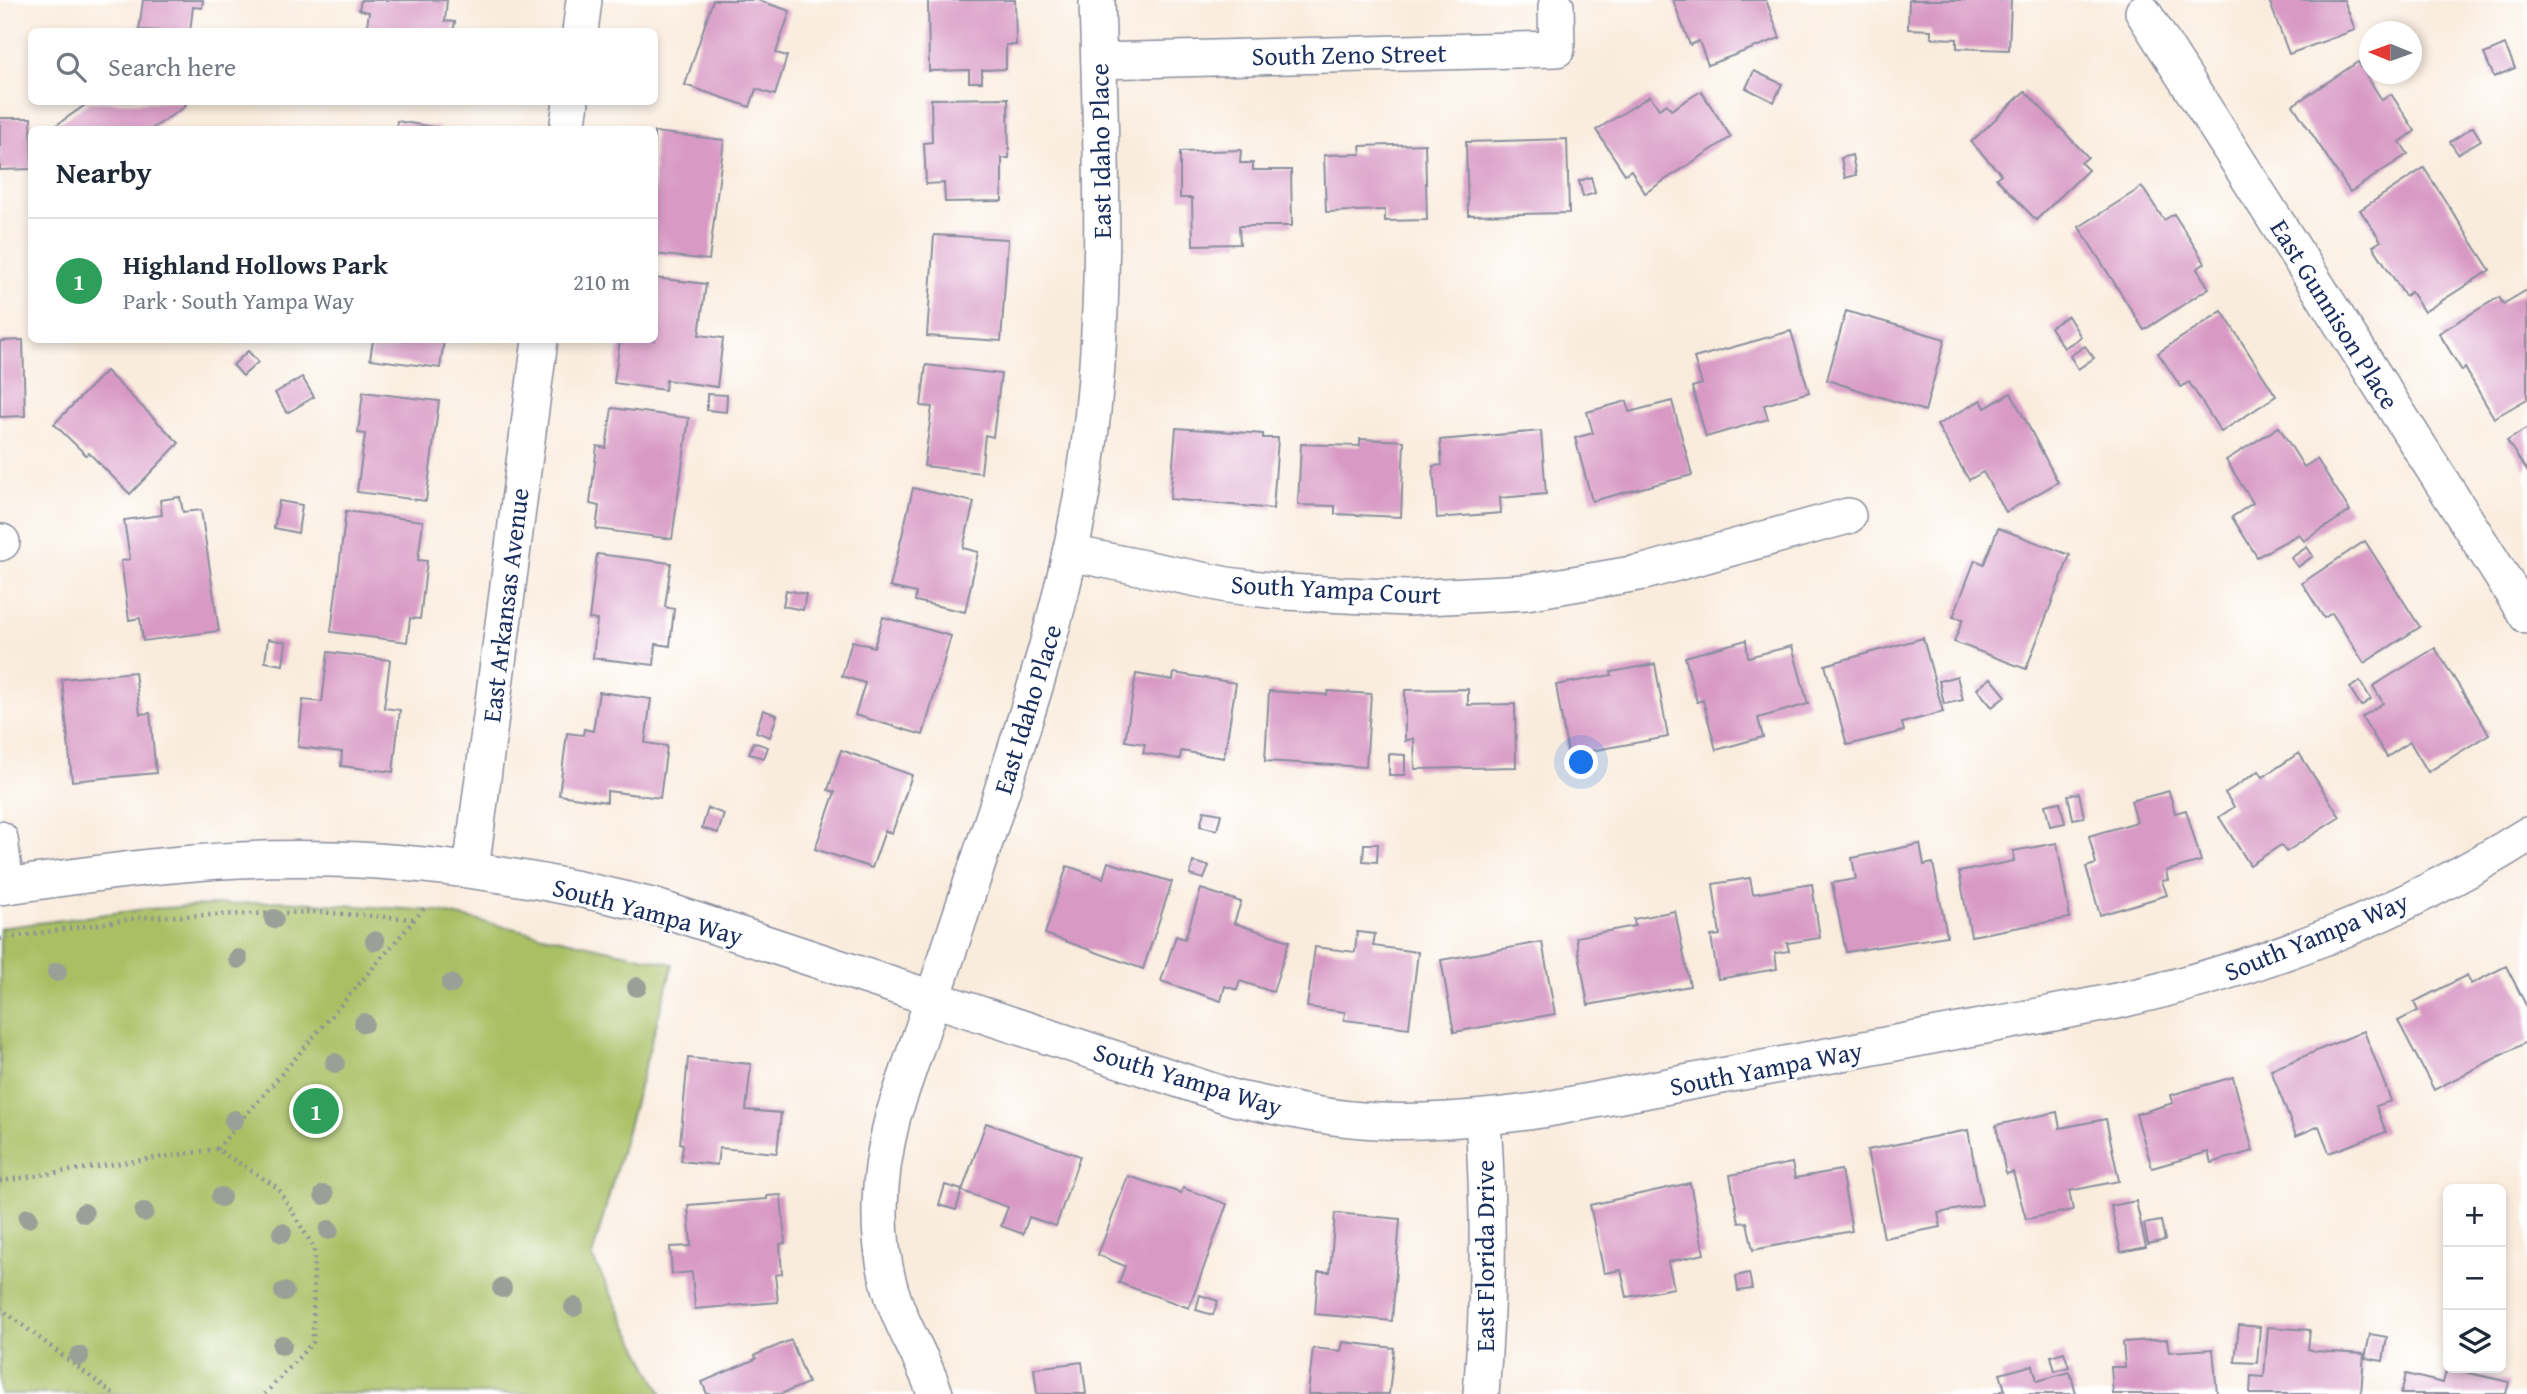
<!DOCTYPE html>
<meta charset="utf-8">
<style>
body{margin:0;font-family:"Gentium Book Plus",serif;background:#f6f6f7;color:#1f2937}
.controls{position:absolute;right:21px;bottom:21px;display:grid;overflow:hidden;border-radius:10px;box-shadow:0 4px 10px #0003}
.controls button{width:63px;height:63px;display:grid;place-items:center;padding:0;border:0;border-bottom:2px solid #e0e1e3;background:#fff;color:#1f2937;font:35px sans-serif}
.compass{position:absolute;left:2359px;top:21px;width:63px;height:63px;border-radius:50%;background:#fff;box-shadow:0 4px 10px #0003;rotate:271deg}
.you{position:absolute;left:1582px;top:763px;width:24px;height:24px;margin:-18px;border:5px solid #fff;border-radius:50%;background:#1a73e8;box-shadow:0 0 0 10px #1a73e833}
.badge{display:grid;place-items:center;width:46px;height:46px;border-radius:50%;background:#db2777;color:#fff;font-size:23px;font-weight:700}
.pin{position:absolute;translate:-50% -50%;border:4px solid #fff;box-shadow:0 2px 7px #0006}
.list{margin:0;padding:0;list-style:none}
h2{display:flex;justify-content:space-between;align-items:center;height:91px;margin:0;padding:0 28px;font-size:30px}
h2 small{font-size:23px;font-weight:400;color:#747a83}
.list li{display:grid;grid-template-columns:46px 1fr auto;gap:21px;align-items:center;box-sizing:border-box;height:126px;padding:0 28px;border-top:2px solid #e0e1e3}
.list b{display:block;font-size:26px;white-space:nowrap}
.list p{margin:0;font-size:23px;white-space:nowrap;color:#747a83}
.list em{font-size:23px;font-style:normal;color:#747a83}
.icon{flex:none;width:38px;height:38px;fill:none;stroke:currentColor;stroke-width:2;stroke-linecap:round;stroke-linejoin:round}
.map{position:relative;flex:none;width:2527px;height:1394px;overflow:hidden}
.search{position:absolute;background:#fff;box-shadow:0 4px 10px #0003;left:28px;top:28px;width:630px;height:77px;display:flex;align-items:center;gap:18px;box-sizing:border-box;padding:0 24px;border-radius:10px;color:#747a83;font-size:26px}
.panel{position:absolute;background:#fff;box-shadow:0 4px 10px #0003;left:28px;top:126px;width:630px;height:217px;border-radius:10px}
.map>svg:first-child{display:block}
.green{fill:#a9bf64;stroke:#627761;stroke-width:2}
.building{fill:#d899c4}
.lines{fill:none;stroke-linecap:round;stroke-linejoin:round}
.minor-casing{stroke:#8a8e9e;stroke-width:38}
.path{stroke:#8a8e9e;stroke-width:4.5;stroke-dasharray:2 5;stroke-linecap:butt}
.minor{stroke:#fff;stroke-width:35}
.tree{fill:#9aa098}
.labels{text-anchor:middle;dominant-baseline:central;stroke-width:5;stroke-linejoin:round;paint-order:stroke}
.street-label{font-size:26px;fill:#1b2f5e;stroke:#fff}
</style>
<div class="map">
<svg width="2527" height="1394" viewBox="0 0 2527 1394">
<rect width="100%" height="100%" fill="#fff"/>
<filter id="ink" filterUnits="userSpaceOnUse"><feTurbulence type="fractalNoise" baseFrequency=".0143" numOctaves="2"/><feDisplacementMap in="SourceGraphic" scale="14" xChannelSelector="R" yChannelSelector="G"/><feConvolveMatrix kernelMatrix="1 2 1 2 8 2 1 2 1" color-interpolation-filters="sRGB"/></filter>
<filter id="wash" filterUnits="userSpaceOnUse"><feTurbulence type="fractalNoise" baseFrequency=".00686" numOctaves="4" result="noise"/><feDisplacementMap in="SourceGraphic" scale="28" xChannelSelector="R" yChannelSelector="G"/><feGaussianBlur stdDeviation="1.57" result="paint"/><feColorMatrix in="noise" values="0 0 0 0 0 0 0 0 0 0 0 0 0 0 0 0 0 1.4 0 .05"/><feComposite in="paint" operator="in"/></filter>
<g filter="url(#wash)">
<rect width="100%" height="100%" fill="#f9ecdd"/>
<polygon class="green" points="283,901 435,911 673,964 592,1257 662,1394 0,1394 0,928 145,909"/>
<g id="blocks">
<g class="building">
<polygon points="143,0 203,0 202,8 193,7 190,32 139,30"/>
<polygon points="361,0 447,0 445,21 455,22 453,32 366,32 369,12 359,10"/>
<polygon points="713,0 757,0 790,11 776,53 787,56 775,95 756,89 750,107 685,85"/>
<polygon points="928,0 1015,0 1016,45 1006,45 1006,69 982,70 982,82 969,82 969,70 929,71"/>
<polygon points="1673,0 1766,0 1780,38 1708,65 1699,41 1690,45"/>
<polygon points="1909,0 2011,0 2009,50 1957,48 1957,39 1931,38 1931,30 1908,29"/>
<polygon points="2269,0 2344,0 2355,30 2289,54"/>
<polygon points="2505,45 2515,68 2494,77 2484,54"/>
<polygon points="2358,62 2382,100 2391,94 2415,131 2400,142 2408,154 2350,192 2293,105"/>
<polygon points="1754,71 1782,84 1774,102 1746,88"/>
<polygon points="1701,91 1731,137 1645,193 1631,170 1625,174 1596,130 1650,96 1659,109 1667,104 1671,110"/>
<polygon points="2025,91 2088,157 2081,163 2088,170 2036,220 1996,178 2001,174 1971,142"/>
<polygon points="1008,98 1009,158 1002,158 1002,201 945,202 944,183 926,184 924,143 932,142 931,99"/>
<polygon points="87,102 184,102 186,106 150,130 58,130 55,126 88,103"/>
<polygon points="0,118 31,118 32,169 0,170"/>
<polygon points="397,121 440,128 440,130 396,130"/>
<polygon points="2473,127 2481,140 2458,154 2450,142"/>
<polygon points="654,132 724,140 709,260 654,254"/>
<polygon points="1567,139 1569,213 1468,215 1466,142"/>
<polygon points="1425,144 1427,220 1385,221 1385,210 1326,212 1324,155 1361,154 1360,146"/>
<polygon points="1241,150 1240,163 1253,163 1253,170 1291,170 1292,226 1239,226 1240,244 1193,245 1192,198 1180,198 1180,152"/>
<polygon points="1852,155 1856,175 1845,178 1841,158"/>
<polygon points="2424,168 2490,270 2424,312 2411,292 2405,296 2373,246 2381,241 2360,210"/>
<polygon points="1591,177 1595,193 1583,197 1579,181"/>
<polygon points="2142,187 2164,220 2174,214 2205,263 2197,269 2209,288 2144,330 2079,227"/>
<polygon points="934,235 1008,239 1001,341 927,336"/>
<polygon points="654,278 706,284 699,335 723,338 717,387 666,380 665,390 614,383 620,340 654,340"/>
<polygon points="2527,290 2527,399 2494,418 2465,368 2462,371 2439,333 2499,297 2503,304"/>
<polygon points="1846,311 1945,339 1925,411 1827,380"/>
<polygon points="2222,311 2276,396 2221,432 2189,382 2181,387 2158,353"/>
<polygon points="2068,316 2081,337 2064,348 2050,327"/>
<polygon points="1791,331 1809,392 1764,405 1768,419 1706,437 1692,387 1702,384 1694,358"/>
<polygon points="23,340 25,416 0,417 0,341"/>
<polygon points="373,340 444,340 440,368 370,359"/>
<polygon points="2085,346 2094,358 2078,369 2070,356"/>
<polygon points="248,351 258,362 243,376 233,365"/>
<polygon points="926,365 1001,374 993,437 985,435 981,473 924,466 932,407 921,406"/>
<polygon points="106,371 179,443 130,494 89,453 86,455 54,424"/>
<polygon points="302,377 314,397 287,413 275,393"/>
<polygon points="363,392 439,401 426,501 357,492 365,434 358,433"/>
<polygon points="2011,393 2058,482 2006,512 1983,472 1969,480 1937,425 1981,400 1985,408"/>
<polygon points="707,394 727,395 726,412 707,410"/>
<polygon points="1627,401 1629,412 1672,401 1692,475 1592,501 1575,438 1593,433 1587,412"/>
<polygon points="612,408 689,418 672,539 596,529 599,506 590,504 597,446 606,448"/>
<polygon points="2279,427 2304,467 2317,459 2350,511 2304,541 2299,534 2257,557 2232,517 2253,503 2226,460"/>
<polygon points="1176,428 1263,434 1263,438 1278,438 1273,509 1170,499"/>
<polygon points="2527,428 2527,471 2507,441"/>
<polygon points="1541,431 1546,494 1500,498 1501,513 1437,518 1433,466 1442,465 1440,440"/>
<polygon points="1360,439 1404,441 1401,517 1335,514 1335,506 1298,505 1301,444 1360,446"/>
<polygon points="913,488 974,502 963,548 978,552 965,612 915,601 916,593 890,587"/>
<polygon points="180,497 183,512 201,510 219,631 143,641 140,618 129,620 121,561 130,559 124,520 162,515 160,500"/>
<polygon points="279,501 302,505 298,533 274,528"/>
<polygon points="346,511 423,521 418,560 427,561 420,619 410,618 407,642 331,632"/>
<polygon points="1998,528 2070,555 2026,669 1954,642 1963,619 1953,617 1975,560 1984,564"/>
<polygon points="2365,541 2420,627 2364,663 2332,613 2324,618 2302,583"/>
<polygon points="2307,547 2313,556 2298,567 2291,558"/>
<polygon points="597,554 671,563 665,607 674,609 670,646 656,644 654,665 593,658 597,620 589,619"/>
<polygon points="786,590 806,594 803,610 783,606"/>
<polygon points="883,617 951,636 923,735 855,715 865,683 842,676 852,641 874,647"/>
<polygon points="1923,638 1943,712 1902,723 1904,731 1847,745 1825,665"/>
<polygon points="268,639 286,642 283,665 265,662"/>
<polygon points="1746,640 1748,657 1792,646 1808,704 1758,718 1763,737 1716,750 1703,700 1697,702 1685,657"/>
<polygon points="2435,648 2489,734 2428,772 2410,742 2387,757 2362,717 2383,703 2373,686"/>
<polygon points="328,652 390,660 384,708 400,710 393,772 341,766 342,752 298,747 303,700 322,702"/>
<polygon points="1655,664 1668,737 1568,755 1556,685 1612,675 1611,672"/>
<polygon points="135,672 140,714 150,713 156,773 72,781 62,679"/>
<polygon points="1174,673 1236,683 1224,758 1181,751 1180,759 1143,753 1145,744 1125,741 1136,674 1173,680"/>
<polygon points="1957,676 1963,700 1944,704 1939,681"/>
<polygon points="1991,678 2006,696 1992,707 1977,689"/>
<polygon points="2360,681 2371,699 2361,706 2350,688"/>
<polygon points="1468,689 1468,705 1515,704 1516,767 1415,769 1414,738 1405,741 1405,690"/>
<polygon points="1269,691 1327,695 1328,691 1371,694 1366,767 1265,761"/>
<polygon points="599,692 651,699 645,743 667,746 660,798 607,791 607,802 559,795 567,733 583,735 584,729 593,731"/>
<polygon points="763,710 777,715 770,737 756,732"/>
<polygon points="753,742 768,747 764,758 749,754"/>
<polygon points="841,750 912,775 892,833 885,831 872,868 815,849 835,792 828,790"/>
<polygon points="2299,753 2340,817 2286,852 2281,845 2250,865 2219,817 2234,807 2225,793 2259,771 2263,777"/>
<polygon points="1389,754 1405,755 1405,775 1389,775"/>
<polygon points="2169,791 2175,813 2186,810 2201,861 2166,871 2168,880 2162,881 2167,895 2100,915 2086,867 2096,864 2089,836 2137,822 2131,801"/>
<polygon points="2079,793 2084,817 2073,819 2068,795"/>
<polygon points="2060,802 2065,823 2050,826 2045,805"/>
<polygon points="708,808 724,814 718,833 702,828"/>
<polygon points="1204,811 1221,814 1217,830 1200,826"/>
<polygon points="2057,843 2070,918 1971,936 1959,872 2014,861 2013,851"/>
<polygon points="1364,844 1378,844 1377,862 1363,861"/>
<polygon points="1920,844 1924,865 1933,863 1947,936 1846,952 1832,883 1856,879 1852,858"/>
<polygon points="1108,862 1172,882 1143,969 1045,934 1067,866 1103,878"/>
<polygon points="1193,862 1209,866 1204,879 1190,875"/>
<polygon points="1750,878 1753,894 1812,884 1820,938 1787,943 1789,951 1775,953 1777,969 1718,979 1711,936 1720,935 1713,884"/>
<polygon points="1201,889 1241,902 1234,923 1289,941 1273,992 1240,981 1237,990 1225,986 1221,1001 1161,981 1176,936 1185,939"/>
<polygon points="1675,911 1690,986 1588,1005 1576,937 1635,926 1634,919"/>
<polygon points="1357,932 1375,934 1373,946 1418,952 1409,1028 1344,1020 1345,1012 1307,1007 1315,947 1355,952"/>
<polygon points="1542,942 1555,1014 1454,1032 1441,960"/>
<polygon points="2506,966 2527,1007 2527,1042 2434,1090 2398,1021 2418,1011 2414,1002 2467,975 2471,984"/>
<polygon points="2364,1031 2391,1101 2376,1106 2386,1132 2329,1153 2319,1126 2296,1136 2271,1070"/>
<polygon points="688,1058 751,1064 746,1110 781,1113 777,1153 719,1148 717,1165 681,1161 683,1144 680,1143"/>
<polygon points="2233,1077 2253,1151 2211,1163 2208,1152 2152,1168 2136,1114 2173,1103 2171,1095"/>
<polygon points="2057,1112 2060,1128 2106,1119 2119,1181 2069,1191 2073,1210 2026,1219 2013,1172 2006,1174 1996,1125"/>
<polygon points="986,1123 1080,1156 1056,1226 1029,1217 1023,1234 1001,1226 1008,1207 962,1191"/>
<polygon points="1968,1130 1982,1205 1938,1213 1941,1227 1884,1238 1867,1150"/>
<polygon points="1792,1163 1795,1178 1841,1170 1852,1231 1753,1250 1747,1222 1739,1223 1730,1175"/>
<polygon points="1128,1176 1181,1193 1183,1188 1227,1204 1189,1308 1119,1283 1125,1266 1098,1255"/>
<polygon points="1690,1183 1704,1254 1668,1262 1674,1288 1627,1297 1621,1270 1604,1273 1590,1205"/>
<polygon points="945,1185 962,1190 956,1210 939,1205"/>
<polygon points="781,1195 785,1243 780,1244 782,1274 775,1275 778,1302 695,1309 692,1272 672,1274 670,1247 691,1246 688,1205 767,1199 767,1196"/>
<polygon points="2136,1201 2146,1247 2121,1252 2111,1206"/>
<polygon points="1335,1213 1400,1219 1392,1321 1315,1314 1318,1272 1330,1272"/>
<polygon points="2161,1221 2165,1240 2148,1244 2144,1224"/>
<polygon points="1749,1273 1752,1289 1738,1291 1736,1276"/>
<polygon points="1200,1295 1218,1301 1213,1315 1196,1310"/>
<polygon points="2239,1325 2260,1327 2257,1363 2235,1362"/>
<polygon points="2268,1327 2310,1330 2308,1349 2315,1351 2364,1354 2361,1394 2250,1394 2251,1376 2264,1377"/>
<polygon points="2370,1334 2387,1337 2383,1361 2365,1358"/>
<polygon points="2167,1339 2169,1352 2213,1349 2217,1394 2113,1394 2111,1367 2125,1367 2123,1342"/>
<polygon points="791,1340 808,1383 781,1394 707,1394 702,1382 756,1359 755,1355"/>
<polygon points="1343,1342 1394,1348 1389,1394 1308,1394 1313,1348 1341,1351"/>
<polygon points="2064,1352 2069,1367 2055,1371 2051,1356"/>
<polygon points="1082,1362 1086,1394 1037,1394 1034,1368"/>
<polygon points="2033,1365 2037,1381 2070,1372 2076,1394 1994,1394 2005,1390 2000,1374"/>
<polygon points="2447,1368 2509,1382 2506,1394 2401,1394 2406,1374 2443,1383"/>
</g>
</g>
</g>
<g filter="url(#ink)">
<use href="#blocks" fill-opacity="0" stroke="#8a8e9e" stroke-width="2"/>
<g class="lines">
<g class="minor-casing">
<g id="minor">
<polyline points="2143,12 2527,616"/>
<polyline points="580,32 584,0"/>
<polyline points="1099,61 1557,49 1556,6"/>
<polyline points="567,130 571,102"/>
<polyline points="0,543 2,542"/>
<polyline points="1070,553 1227,585 1286,592 1406,598 1526,592 1644,572 1848,516"/>
<polyline points="0,839 6,886"/>
<polyline points="471,870 540,340"/>
<path d="M0,887C110,871 221,855 332,859C442,862 550,880 656,907L1234,1098C1281,1108 1329,1119 1377,1121C1433,1123 1487,1118 1542,1110L2117,1001C2265,967 2398,916 2527,835"/>
<path d="M935,1394C926,1365 909,1339 898,1311C873,1249 877,1179 893,1116C926,1020 958,923 990,827C1033,699 1074,571 1090,437C1108,292 1101,146 1097,0"/>
<path d="M1481,1394C1489,1302 1489,1211 1483,1119"/>
</g>
</g>
<g class="path">
<polyline points="0,939 145,917 317,912 415,919"/>
<polyline points="217,1149 427,905"/>
<polyline points="0,1181 217,1149 278,1188 314,1248 313,1342 265,1394"/>
<polyline points="0,1308 113,1394"/>
</g>
<use href="#minor" class="minor"/>
</g>
<g class="tree">
<circle cx="274" cy="919" r="10"/>
<circle cx="375" cy="941" r="10"/>
<circle cx="238" cy="959" r="10"/>
<circle cx="57" cy="972" r="10"/>
<circle cx="451" cy="984" r="10"/>
<circle cx="637" cy="987" r="10"/>
<circle cx="364" cy="1023" r="10"/>
<circle cx="335" cy="1063" r="10"/>
<circle cx="234" cy="1120" r="10"/>
<circle cx="324" cy="1195" r="10"/>
<circle cx="221" cy="1197" r="10"/>
<circle cx="144" cy="1212" r="10"/>
<circle cx="84" cy="1213" r="10"/>
<circle cx="28" cy="1218" r="10"/>
<circle cx="329" cy="1230" r="10"/>
<circle cx="282" cy="1233" r="10"/>
<circle cx="502" cy="1288" r="10"/>
<circle cx="284" cy="1292" r="10"/>
<circle cx="574" cy="1307" r="10"/>
<circle cx="282" cy="1345" r="10"/>
<circle cx="79" cy="1356" r="10"/>
</g>
</g>
<g class="labels">
<g class="street-label">
<text transform="translate(1349 54) rotate(-1)">South Zeno Street</text>
<text transform="translate(1100 151) rotate(-91)">East Idaho Place</text>
<text transform="translate(2335 314) rotate(58)">East Gunnison Place</text>
<text transform="translate(1336 589) rotate(3)">South Yampa Court</text>
<text transform="translate(505 605) rotate(-83)">East Arkansas Avenue</text>
<text transform="translate(1027 709) rotate(-73)">East Idaho Place</text>
<text transform="translate(648 911) rotate(15)">South Yampa Way</text>
<text transform="translate(2316 936) rotate(-22)">South Yampa Way</text>
<text transform="translate(1766 1068) rotate(-11)">South Yampa Way</text>
<text transform="translate(1188 1079) rotate(17)">South Yampa Way</text>
<text transform="translate(1484 1256) rotate(-90)">East Florida Drive</text>
</g>
</g>
</svg>
<div class="controls">
<button>+</button>
<button>−</button>
<button><svg class="icon" aria-label="layers" viewBox="0 0 24 24"><path d="M12 4l9 5-9 5-9-5zM3 14l9 5 9-5"/></svg></button>
</div>
<svg class="compass" viewBox="-18 -18 36 36"><path d="M0-13l5 13h-10z" fill="#e53935"/><path d="M0 13l5-13h-10z" fill="#747a83"/></svg>
<div class="you"></div>
<div class="pin badge" style="left:316px;top:1111px;background:#2e9e5b">1</div>
<div class="search"><svg class="icon" aria-label="search" viewBox="0 0 24 24"><circle cx="10" cy="10" r="6"/><path d="M15 15l6 6"/></svg>Search here</div>
<section class="panel">
<h2>Nearby<small></small></h2>
<ul class="list">
<li><span class="badge" style="background:#2e9e5b">1</span><div><b>Highland Hollows Park</b><p>Park · South Yampa Way</p></div><em>210 m</em></li>
</ul>
</section>
</div>
